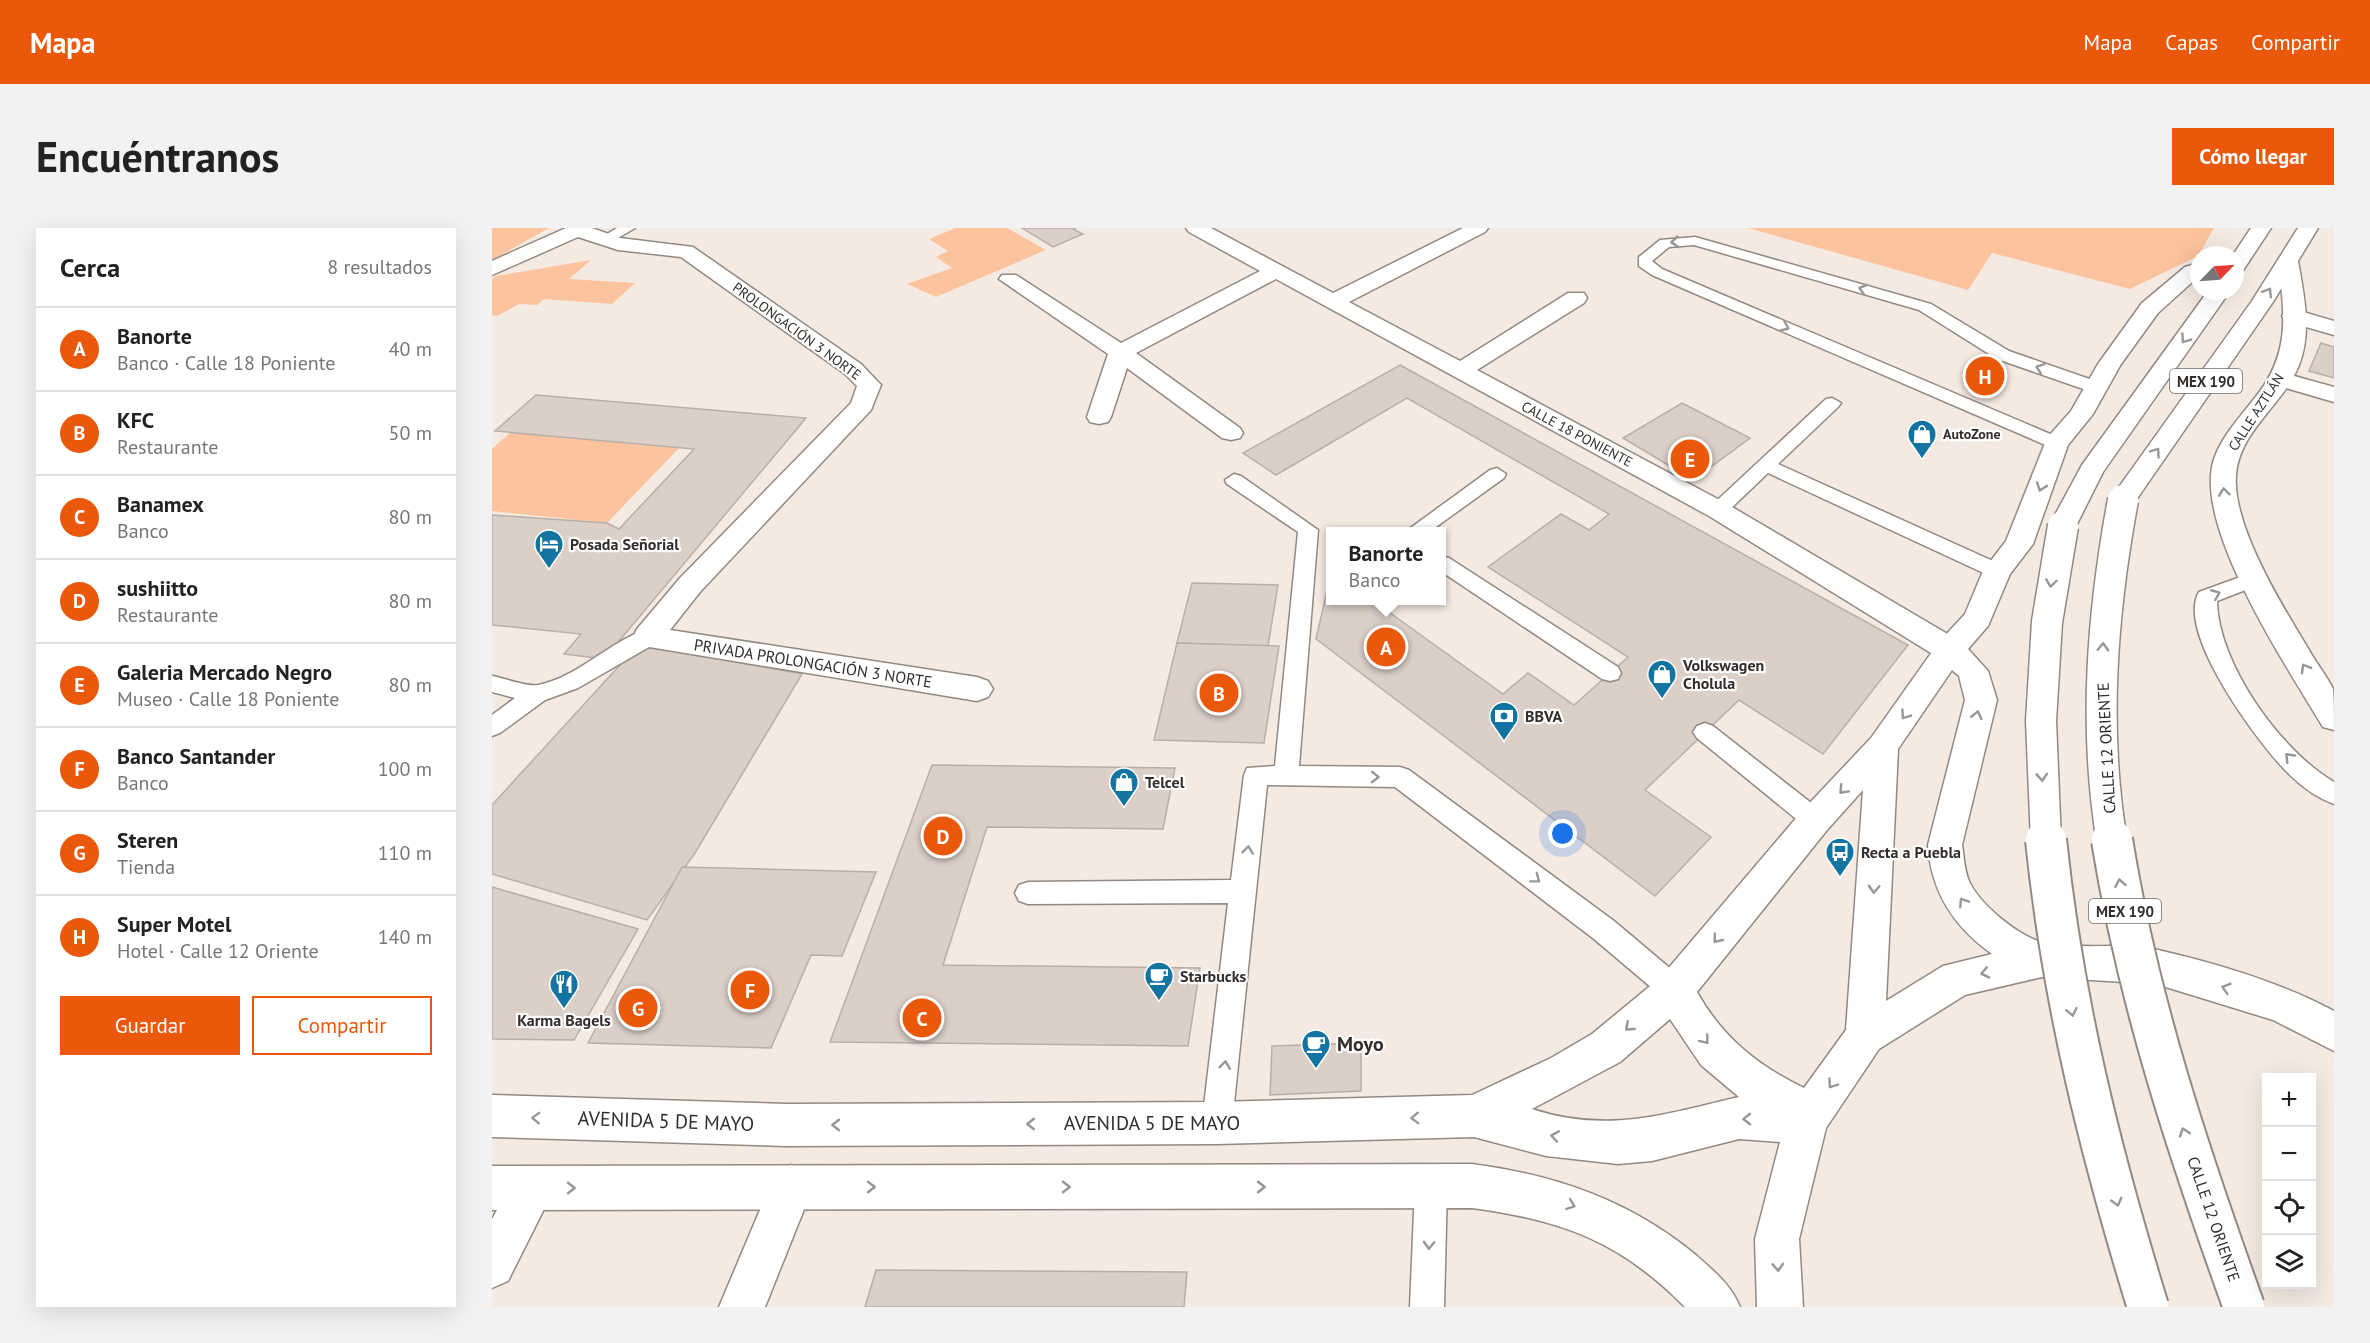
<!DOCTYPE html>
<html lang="es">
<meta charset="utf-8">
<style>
body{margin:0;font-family:"PT Sans",sans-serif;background:#f2f2f2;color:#222}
.controls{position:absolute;right:18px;bottom:18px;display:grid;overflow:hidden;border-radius:0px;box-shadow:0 6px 24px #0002}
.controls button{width:54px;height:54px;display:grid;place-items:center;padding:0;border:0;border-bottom:2px solid #e0e0e0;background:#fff;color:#222;font:30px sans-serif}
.compass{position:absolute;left:1698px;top:18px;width:54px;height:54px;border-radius:50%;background:#fff;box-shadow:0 6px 24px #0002;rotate:65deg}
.you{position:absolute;left:1071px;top:606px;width:21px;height:21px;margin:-15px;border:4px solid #fff;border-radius:50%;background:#1a73e8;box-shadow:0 0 0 9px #1a73e833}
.badge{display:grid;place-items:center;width:39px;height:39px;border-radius:50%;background:#ea580c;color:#fff;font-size:20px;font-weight:700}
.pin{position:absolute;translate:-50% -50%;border:3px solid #fff;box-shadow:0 2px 6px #0006}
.popup{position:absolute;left:834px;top:299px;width:120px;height:78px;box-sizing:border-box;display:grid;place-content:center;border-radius:0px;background:#fff;filter:drop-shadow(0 2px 4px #0005);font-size:20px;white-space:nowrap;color:#767676}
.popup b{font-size:22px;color:#222}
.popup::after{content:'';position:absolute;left:50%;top:100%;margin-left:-12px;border:12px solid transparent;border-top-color:#fff}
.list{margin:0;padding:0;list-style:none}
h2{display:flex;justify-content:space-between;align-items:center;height:78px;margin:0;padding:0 24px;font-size:26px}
h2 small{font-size:20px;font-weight:400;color:#767676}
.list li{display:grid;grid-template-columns:39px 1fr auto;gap:18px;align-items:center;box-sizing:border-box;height:84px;padding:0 24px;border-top:2px solid #e0e0e0}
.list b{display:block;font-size:22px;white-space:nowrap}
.list p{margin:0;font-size:20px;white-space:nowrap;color:#767676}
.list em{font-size:20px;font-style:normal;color:#767676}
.actions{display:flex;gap:12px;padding:18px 24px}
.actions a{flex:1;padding:14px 0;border:2px solid #ea580c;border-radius:0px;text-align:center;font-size:21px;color:#ea580c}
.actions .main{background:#ea580c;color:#fff}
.icon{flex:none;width:33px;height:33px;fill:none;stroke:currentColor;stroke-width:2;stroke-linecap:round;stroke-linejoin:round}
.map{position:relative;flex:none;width:1842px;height:1079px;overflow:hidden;border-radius:0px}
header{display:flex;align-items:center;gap:36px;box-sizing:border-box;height:84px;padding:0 30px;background:#ea580c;color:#fff}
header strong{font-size:28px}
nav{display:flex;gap:33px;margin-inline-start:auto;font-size:21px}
.intro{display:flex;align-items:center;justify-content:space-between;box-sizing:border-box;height:144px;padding:0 36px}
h1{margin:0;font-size:42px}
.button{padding:15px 27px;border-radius:0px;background:#ea580c;color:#fff;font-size:21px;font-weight:700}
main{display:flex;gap:36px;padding:0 36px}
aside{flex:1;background:#fff;border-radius:0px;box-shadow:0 6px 24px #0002}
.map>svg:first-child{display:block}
.green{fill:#fcc49e}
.building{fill:#dbcfc8;stroke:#baafa8;stroke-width:1.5}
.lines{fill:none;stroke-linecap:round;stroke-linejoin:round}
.service-casing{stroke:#938982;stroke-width:3}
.minor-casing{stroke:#938982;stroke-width:3}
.secondary-casing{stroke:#938982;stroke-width:3}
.primary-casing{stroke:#938982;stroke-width:3}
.service{fill:#fff;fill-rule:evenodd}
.minor{fill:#fff;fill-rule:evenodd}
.secondary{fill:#fff;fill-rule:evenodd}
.primary{fill:#fff;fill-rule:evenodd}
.primary-bridge-far1-casing{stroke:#938982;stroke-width:33;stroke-linecap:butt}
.primary-bridge-casing{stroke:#938982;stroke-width:44;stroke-linecap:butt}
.primary-bridge-far1{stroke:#fff;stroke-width:30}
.primary-bridge{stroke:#fff;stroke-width:40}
.oneway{stroke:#999696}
.labels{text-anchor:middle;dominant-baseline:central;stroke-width:4.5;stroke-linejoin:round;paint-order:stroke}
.far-street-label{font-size:14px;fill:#332e2c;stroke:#fff}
.far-poi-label{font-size:14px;font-weight:bold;fill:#332e2c;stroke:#fff;text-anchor:start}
.shield{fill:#fff;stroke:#706d6b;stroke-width:1.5}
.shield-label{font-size:15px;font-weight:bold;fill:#332e2c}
.poi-label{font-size:16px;font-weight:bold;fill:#332e2c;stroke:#fff;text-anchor:start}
.street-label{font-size:16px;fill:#332e2c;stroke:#fff}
.near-poi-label{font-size:20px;font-weight:bold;fill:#332e2c;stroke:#fff;text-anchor:start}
.near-street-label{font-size:20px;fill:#332e2c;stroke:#fff}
</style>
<header>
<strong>Mapa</strong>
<nav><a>Mapa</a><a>Capas</a><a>Compartir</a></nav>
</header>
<div class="intro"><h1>Encuéntranos</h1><a class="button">Cómo llegar</a></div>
<main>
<aside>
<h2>Cerca<small>8 resultados</small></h2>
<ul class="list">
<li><span class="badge">A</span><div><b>Banorte</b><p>Banco · Calle 18 Poniente</p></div><em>40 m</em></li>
<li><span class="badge">B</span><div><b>KFC</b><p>Restaurante</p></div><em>50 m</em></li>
<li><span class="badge">C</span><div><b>Banamex</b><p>Banco</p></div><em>80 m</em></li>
<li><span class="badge">D</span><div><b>sushiitto</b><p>Restaurante</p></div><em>80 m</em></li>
<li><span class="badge">E</span><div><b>Galeria Mercado Negro</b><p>Museo · Calle 18 Poniente</p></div><em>80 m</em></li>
<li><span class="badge">F</span><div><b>Banco Santander</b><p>Banco</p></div><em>100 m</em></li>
<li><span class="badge">G</span><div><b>Steren</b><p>Tienda</p></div><em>110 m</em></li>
<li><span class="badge">H</span><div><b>Super Motel</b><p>Hotel · Calle 12 Oriente</p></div><em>140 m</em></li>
</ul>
<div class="actions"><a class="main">Guardar</a><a>Compartir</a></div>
</aside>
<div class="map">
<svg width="1842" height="1079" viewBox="0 0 1842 1079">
<rect width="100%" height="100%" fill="#f5eae2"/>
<g class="green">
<polygon points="0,0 57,0 0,32"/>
<polygon points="464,0 515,0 554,22 444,69 415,56 460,40 444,29 456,23 437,11"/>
<polygon points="1256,0 1722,0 1706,28 1638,61 1500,25 1476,62"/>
<polygon points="99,32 77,51 143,55 120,76 52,71 45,77 27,76 5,88 0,87 0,51 4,48"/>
<polygon points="21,202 188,219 115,295 0,283 0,221"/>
</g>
<g class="building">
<polygon points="530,0 584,0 581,1 591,6 561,19"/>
<polygon points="1829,115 1842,119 1842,150 1817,143"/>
<polygon points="908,137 1416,417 1331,526 1247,472 1153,562 1219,609 1163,668 824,411 838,350 838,372 880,372 1011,466 1036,445 1082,477 1136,429 996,339 1069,286 1097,302 1117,286 915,170 784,247 751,225"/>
<polygon points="44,167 314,190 112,431 72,426 89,406 0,397 0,287 115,295 127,301 202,221 3,203"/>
<polygon points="1190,175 1258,210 1201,252 1131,210"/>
<polygon points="700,355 786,357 776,418 685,415"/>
<polygon points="685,415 787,418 772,515 662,512"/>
<polygon points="147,416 310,446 203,625 155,692 0,646 0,577"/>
<polygon points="440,537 683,540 671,601 495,599 451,737 708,740 696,818 338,814"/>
<polygon points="190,639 384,644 350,728 319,727 279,820 96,815"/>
<polygon points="0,659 146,701 82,812 0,811"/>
<polygon points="869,815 869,863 778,867 780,818"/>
<polygon points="384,1042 695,1044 692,1079 373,1079"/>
</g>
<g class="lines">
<g class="service-casing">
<g id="service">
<polygon points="125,0 143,0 117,15 107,15 105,12"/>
<polygon points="1203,9 1439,76 1517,123 1609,155 1612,159 1609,163 1597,163 1505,131 1427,82 1202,17 1177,19 1160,33 1170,41 1570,211 1573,215 1570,219 1558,219 1160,47 1147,38 1147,29 1168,12"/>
<polygon points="1340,170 1349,175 1346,179 1286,236 1512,338 1515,343 1512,348 1498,348 1276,245 1233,286 1219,286 1216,282 1219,278 1334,171"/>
<polygon points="1005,240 1014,246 1012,250 937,304 913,304 998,242"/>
<polygon points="742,246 749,248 826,302 807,538 908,539 917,542 1122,693 1193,753 1197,762 1193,771 1183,775 1173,771 1102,711 903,559 775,557 740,895 736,906 725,910 714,906 710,895 736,675 536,676 527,673 523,665 527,657 536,654 739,652 752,547 755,540 783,538 806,304 735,256 733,252"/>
<polygon points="950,328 957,330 1126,439 1129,445 1126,451 1118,453 1110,451 950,344"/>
<path d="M1762,344L1769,346L1772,351L1769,356L1725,373C1726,436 1789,523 1842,554V576C1825,570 1810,559 1797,546C1768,518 1683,404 1707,364Z"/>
<path d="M156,401L164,403L167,409L164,415L86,460L53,472L8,505L0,508V487L23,470L0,464V448C13,450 33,459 46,457C87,449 117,413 156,401Z"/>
<polygon points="1213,495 1221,498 1332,585 1335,592 1332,599 1323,602 1314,599 1205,510 1201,504 1205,498"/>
<polygon points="939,943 950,948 955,959 952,1079 918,1079 923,959 928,948"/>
</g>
</g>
<g class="minor-casing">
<g id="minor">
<polygon points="74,0 100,0 128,10 201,19 369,136 389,157 379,182 208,364 178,402 485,449 496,453 501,461 496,469 485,473 145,417 141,409 145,401 188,350 359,175 365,158 353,146 189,29 126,22 86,9 0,47 0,33"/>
<polygon points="694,0 719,0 841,65 971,0 996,0 993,4 857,74 968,133 1076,65 1092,65 1095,70 1092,75 985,142 1235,276 1469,414 1473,422 1469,430 1458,433 1447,430 1217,288 784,51 644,125 748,200 751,205 748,210 739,212 730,210 635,140 619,189 616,194 607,196 598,194 595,189 616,126 507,51 510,47 524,47 629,115 768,43 697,4"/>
<polygon points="1801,81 1842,93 1842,107 1793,93 1790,88 1793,83"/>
<polygon points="1788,144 1842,159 1842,174 1780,156 1776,151 1780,146"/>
<polygon points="299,937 314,944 321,959 273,1079 227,1079 284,944"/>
<polygon points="40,939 55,946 62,961 16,1053 0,1060 0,991 25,946"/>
</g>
</g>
<g class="secondary-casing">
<g id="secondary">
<path d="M1796,27L1803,29L1806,33C1812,66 1820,105 1807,137C1792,176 1747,203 1744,247C1740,298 1791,379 1817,422C1824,435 1835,448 1841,461C1842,472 1842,491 1842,502L1831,499C1796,440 1700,298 1722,231C1730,208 1748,189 1762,171C1799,126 1793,87 1786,33L1789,29Z"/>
<path d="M1707,35V48L1666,85L1629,136L1601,186L1576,217L1541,316L1518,346L1496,398L1476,421L1496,443L1505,472L1470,617C1472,629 1472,641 1477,653C1487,676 1528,710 1553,715C1590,722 1630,714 1666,722C1727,736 1787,754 1842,783V823L1781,792L1664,756L1550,749L1473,767L1387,821L1334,900L1307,1011L1311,1079H1265L1263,1011L1288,914L1247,911L1160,933L1126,936L1054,928L982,909L725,916L295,918L0,909V867L295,876L725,874L980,867L1059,830L1100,806L1169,749L1311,582L1379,510L1447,414L1473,386L1491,343L1514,313L1555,210L1579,183L1606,136L1650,75L1693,39ZM1460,442L1467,448L1473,472L1436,617C1439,664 1462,699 1500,726L1451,738L1394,773L1406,521ZM1371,562L1354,802L1312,860C1266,838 1230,809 1205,764L1335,602ZM1178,791L1209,837L1247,869C1174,886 1115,906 1040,881L1128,834Z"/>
<path d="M980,936C1064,947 1139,973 1205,1028C1222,1043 1239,1057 1248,1079H1193C1128,1013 1070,992 980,980L0,982V938Z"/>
</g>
</g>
<g class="primary-casing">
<g id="primary">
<polygon points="1759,0 1779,0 1750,44 1743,46 1741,27"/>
<polygon points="1806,0 1826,0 1781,74 1640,278 1631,280 1622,278 1618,272 1622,266 1760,73"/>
<polygon points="1716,63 1738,63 1611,244 1581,304 1571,307 1561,304 1557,298 1590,237"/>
</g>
</g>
<use href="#service" class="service"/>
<use href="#minor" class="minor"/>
<use href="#secondary" class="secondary"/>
<use href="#primary" class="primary"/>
<g class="primary-bridge-far1-casing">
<g id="primary-bridge-far1">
<polyline points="1554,614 1549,493 1555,394 1571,298"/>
<path d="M1620,614C1601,500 1610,385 1631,272"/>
</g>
</g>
<g class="primary-bridge-casing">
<g id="primary-bridge">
<path d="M1554,612C1571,775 1608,923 1656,1079"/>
<path d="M1620,612C1646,773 1697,926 1752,1079"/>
</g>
</g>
<use href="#primary-bridge-far1" class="primary-bridge-far1"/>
<use href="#primary-bridge" class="primary-bridge"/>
</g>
<defs><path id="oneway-chevron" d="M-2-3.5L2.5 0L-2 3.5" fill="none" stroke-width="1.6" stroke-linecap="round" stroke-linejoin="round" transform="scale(1.5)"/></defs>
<g class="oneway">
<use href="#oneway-chevron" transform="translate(1183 14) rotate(174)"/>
<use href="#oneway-chevron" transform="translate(1371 61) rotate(-164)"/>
<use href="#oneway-chevron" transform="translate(1776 64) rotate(-58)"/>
<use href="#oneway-chevron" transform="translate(1293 99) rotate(23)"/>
<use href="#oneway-chevron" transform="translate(1693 111) rotate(125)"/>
<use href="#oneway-chevron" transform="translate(1548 140) rotate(-160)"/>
<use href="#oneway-chevron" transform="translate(1664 224) rotate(-55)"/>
<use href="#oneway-chevron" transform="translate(1549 259) rotate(109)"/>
<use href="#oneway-chevron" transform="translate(1732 264) rotate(-97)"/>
<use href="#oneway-chevron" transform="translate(1559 355) rotate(98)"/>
<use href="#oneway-chevron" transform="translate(1724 366) rotate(-22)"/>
<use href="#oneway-chevron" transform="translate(1611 419) rotate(-88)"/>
<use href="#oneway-chevron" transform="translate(1813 440) rotate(-120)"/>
<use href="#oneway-chevron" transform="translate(1413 487) rotate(125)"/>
<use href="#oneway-chevron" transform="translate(1485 487) rotate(-77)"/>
<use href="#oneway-chevron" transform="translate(1797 529) rotate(-134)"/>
<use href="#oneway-chevron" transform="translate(883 549) rotate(1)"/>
<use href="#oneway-chevron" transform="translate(1550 549) rotate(86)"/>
<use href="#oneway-chevron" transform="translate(1351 562) rotate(133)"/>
<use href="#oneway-chevron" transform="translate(756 622) rotate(-84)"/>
<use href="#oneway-chevron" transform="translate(1044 651) rotate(37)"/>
<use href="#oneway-chevron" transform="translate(1628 655) rotate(-100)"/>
<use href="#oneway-chevron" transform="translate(1382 661) rotate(93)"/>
<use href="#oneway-chevron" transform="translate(1471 674) rotate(-123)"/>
<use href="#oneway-chevron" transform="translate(1225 711) rotate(129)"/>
<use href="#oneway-chevron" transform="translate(1493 745) rotate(167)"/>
<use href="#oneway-chevron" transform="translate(1734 760) rotate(-163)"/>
<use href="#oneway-chevron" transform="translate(1580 784) rotate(78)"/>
<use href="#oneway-chevron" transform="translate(1137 799) rotate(139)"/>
<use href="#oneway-chevron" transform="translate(1213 812) rotate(52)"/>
<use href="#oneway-chevron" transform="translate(733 837) rotate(-83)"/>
<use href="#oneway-chevron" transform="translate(1340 856) rotate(125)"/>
<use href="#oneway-chevron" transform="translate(44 890) rotate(-178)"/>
<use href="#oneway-chevron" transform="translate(923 890) rotate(178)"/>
<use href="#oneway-chevron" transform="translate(1255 891) rotate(179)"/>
<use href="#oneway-chevron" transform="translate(539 896) rotate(180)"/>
<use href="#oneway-chevron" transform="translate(344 897) rotate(180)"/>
<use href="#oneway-chevron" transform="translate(1692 904) rotate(-108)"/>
<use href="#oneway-chevron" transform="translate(1063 908) rotate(-170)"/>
<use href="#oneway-chevron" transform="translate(379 959)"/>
<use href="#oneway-chevron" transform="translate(574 959)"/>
<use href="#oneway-chevron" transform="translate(769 959)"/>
<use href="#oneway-chevron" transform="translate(79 960)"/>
<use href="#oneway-chevron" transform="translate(1625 974) rotate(75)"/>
<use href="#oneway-chevron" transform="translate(1079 977) rotate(21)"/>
<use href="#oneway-chevron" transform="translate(937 1017) rotate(92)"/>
<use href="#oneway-chevron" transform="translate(1286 1039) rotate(87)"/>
</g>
<defs>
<g id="shop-pin" transform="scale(1.5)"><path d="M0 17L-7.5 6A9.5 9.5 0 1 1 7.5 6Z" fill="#1374a1" stroke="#fff"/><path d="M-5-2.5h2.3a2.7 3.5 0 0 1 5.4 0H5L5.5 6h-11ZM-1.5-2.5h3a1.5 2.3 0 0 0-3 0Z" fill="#fff"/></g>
<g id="hotel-pin" transform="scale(1.5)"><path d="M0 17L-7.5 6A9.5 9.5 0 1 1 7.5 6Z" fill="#1374a1" stroke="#fff"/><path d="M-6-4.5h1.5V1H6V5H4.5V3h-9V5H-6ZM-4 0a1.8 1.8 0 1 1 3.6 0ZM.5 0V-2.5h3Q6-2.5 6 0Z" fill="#fff"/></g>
<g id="bank-pin" transform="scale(1.5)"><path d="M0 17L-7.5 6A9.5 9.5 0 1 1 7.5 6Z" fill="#1374a1" stroke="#fff"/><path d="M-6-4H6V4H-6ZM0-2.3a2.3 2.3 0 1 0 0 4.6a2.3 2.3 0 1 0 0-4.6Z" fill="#fff"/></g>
<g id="bus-pin" transform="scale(1.5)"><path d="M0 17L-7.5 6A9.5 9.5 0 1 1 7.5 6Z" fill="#1374a1" stroke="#fff"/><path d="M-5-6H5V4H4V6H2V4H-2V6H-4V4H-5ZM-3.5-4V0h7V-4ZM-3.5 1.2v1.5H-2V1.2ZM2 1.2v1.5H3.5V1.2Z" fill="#fff"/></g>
<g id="cafe-pin" transform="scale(1.5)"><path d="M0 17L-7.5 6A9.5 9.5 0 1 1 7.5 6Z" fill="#1374a1" stroke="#fff"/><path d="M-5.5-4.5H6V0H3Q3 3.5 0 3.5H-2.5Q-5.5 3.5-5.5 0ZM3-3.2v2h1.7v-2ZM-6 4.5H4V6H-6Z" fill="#fff"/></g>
<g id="restaurant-pin" transform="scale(1.5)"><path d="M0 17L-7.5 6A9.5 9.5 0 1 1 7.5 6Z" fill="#1374a1" stroke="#fff"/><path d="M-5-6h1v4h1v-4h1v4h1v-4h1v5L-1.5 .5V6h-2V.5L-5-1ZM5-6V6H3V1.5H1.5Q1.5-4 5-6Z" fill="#fff"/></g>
</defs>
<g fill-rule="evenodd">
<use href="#shop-pin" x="1430" y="206"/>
<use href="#hotel-pin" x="57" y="316"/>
<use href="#shop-pin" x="1170" y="446"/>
<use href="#bank-pin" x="1012" y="488"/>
<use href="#shop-pin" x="632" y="554"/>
<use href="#bus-pin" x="1348" y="624"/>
<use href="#cafe-pin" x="667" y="748"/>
<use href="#restaurant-pin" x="72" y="756"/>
<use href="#cafe-pin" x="824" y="816"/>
</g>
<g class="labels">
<g class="far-street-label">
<text transform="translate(305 103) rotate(36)">PROLONGACIÓN 3 NORTE</text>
<text transform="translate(1764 184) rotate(-57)">CALLE AZTLÁN</text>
<text transform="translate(1085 206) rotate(28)">CALLE 18 PONIENTE</text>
</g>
<g class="far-poi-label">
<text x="1451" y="206">AutoZone</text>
</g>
<g class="shield">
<rect x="1678" y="141" width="72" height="24" rx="4.5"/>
<rect x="1597" y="671" width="72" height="24" rx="4.5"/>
</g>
<g class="shield-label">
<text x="1714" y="153">MEX 190</text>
<text x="1633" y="683">MEX 190</text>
</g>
<g class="poi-label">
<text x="78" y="316">Posada Señorial</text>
<text x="1191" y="437">Volkswagen<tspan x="1191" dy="18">Cholula</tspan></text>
<text x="1033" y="488">BBVA</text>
<text x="653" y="554">Telcel</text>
<text x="1369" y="624">Recta a Puebla</text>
<text x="688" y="748">Starbucks</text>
<text x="72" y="792" text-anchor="middle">Karma Bagels</text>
</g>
<g class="street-label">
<text transform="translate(321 435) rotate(9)">PRIVADA PROLONGACIÓN 3 NORTE</text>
<text transform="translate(1614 520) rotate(-93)">CALLE 12 ORIENTE</text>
<text transform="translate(1722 991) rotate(71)">CALLE 12 ORIENTE</text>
</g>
<g class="near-poi-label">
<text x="845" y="816">Moyo</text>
</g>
<g class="near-street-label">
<text transform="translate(174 893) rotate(2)">AVENIDA 5 DE MAYO</text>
<text x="660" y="895">AVENIDA 5 DE MAYO</text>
</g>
</g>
</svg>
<div class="controls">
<button>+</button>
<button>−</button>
<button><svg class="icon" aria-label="locate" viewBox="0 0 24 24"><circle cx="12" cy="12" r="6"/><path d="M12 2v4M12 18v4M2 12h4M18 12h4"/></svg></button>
<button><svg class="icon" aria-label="layers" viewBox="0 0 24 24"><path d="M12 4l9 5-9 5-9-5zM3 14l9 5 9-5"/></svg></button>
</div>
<svg class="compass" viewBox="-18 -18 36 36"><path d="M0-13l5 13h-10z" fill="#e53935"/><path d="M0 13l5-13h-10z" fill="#767676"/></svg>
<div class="you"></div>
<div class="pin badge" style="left:894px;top:419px">A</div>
<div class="popup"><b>Banorte</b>Banco</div>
<div class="pin badge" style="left:727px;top:465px">B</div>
<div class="pin badge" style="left:430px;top:790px">C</div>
<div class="pin badge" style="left:451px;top:608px">D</div>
<div class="pin badge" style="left:1198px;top:231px">E</div>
<div class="pin badge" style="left:258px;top:762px">F</div>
<div class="pin badge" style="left:146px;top:780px">G</div>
<div class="pin badge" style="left:1493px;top:148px">H</div>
</div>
</main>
